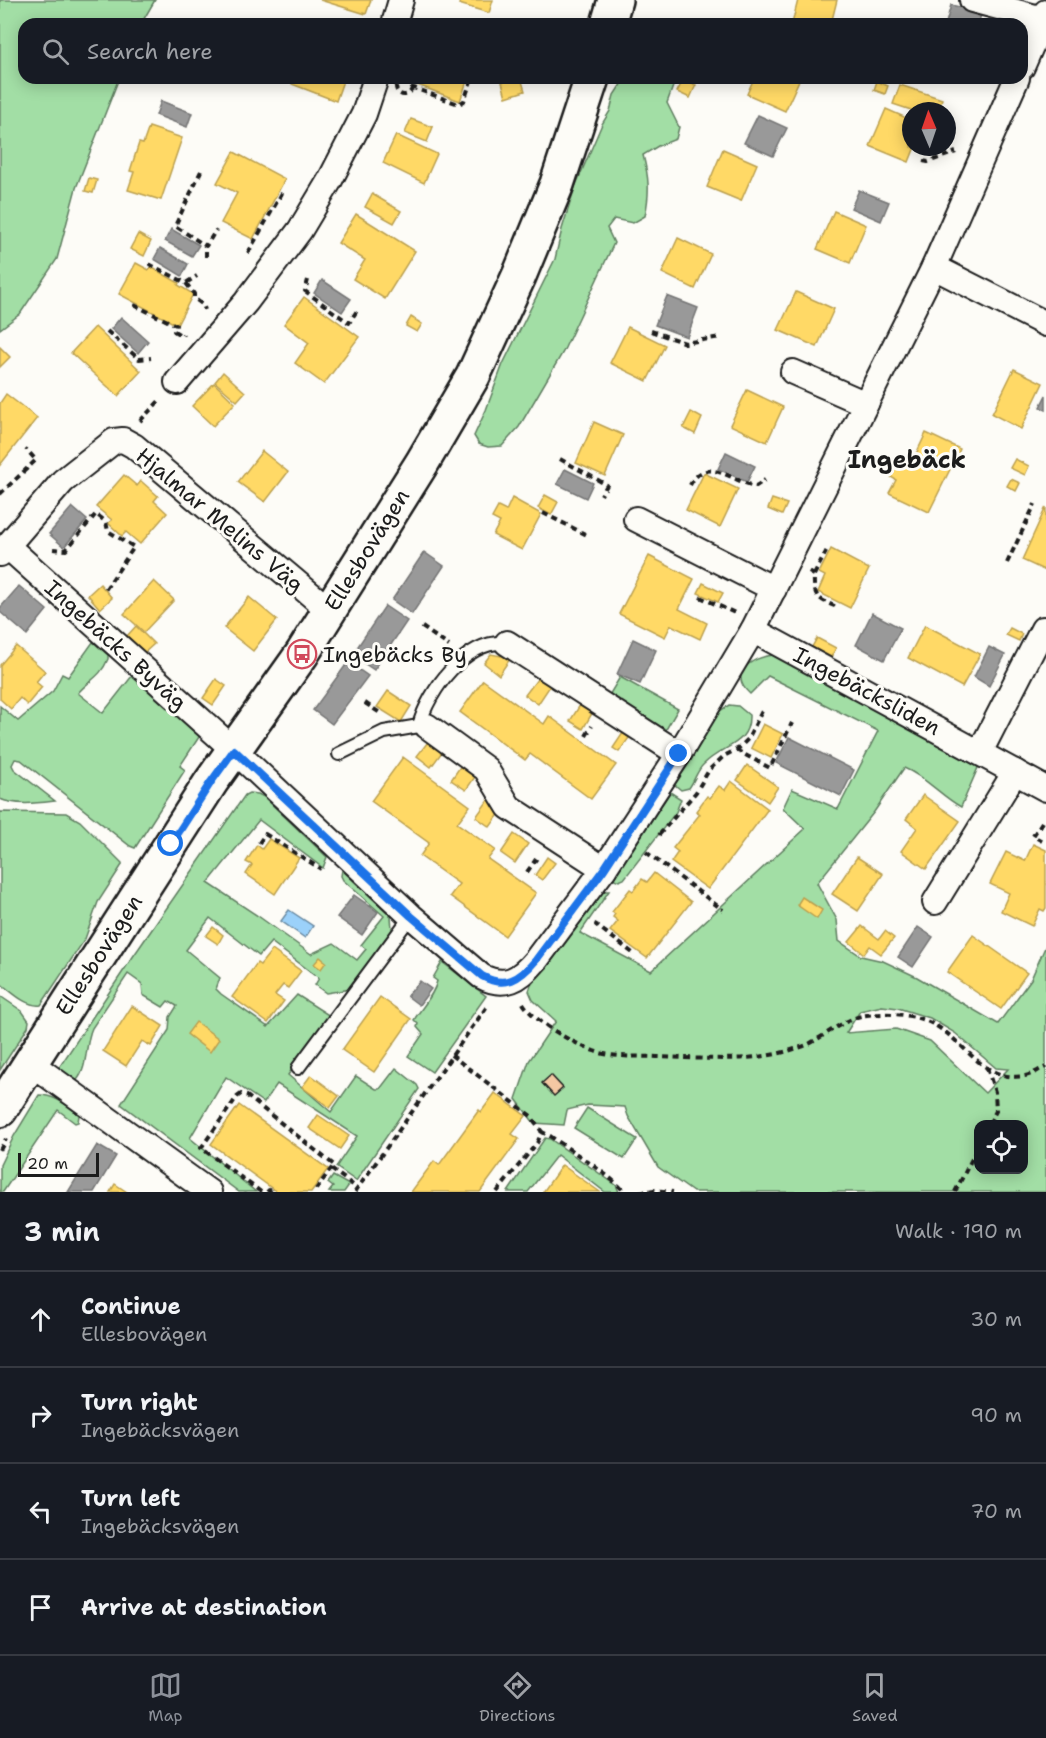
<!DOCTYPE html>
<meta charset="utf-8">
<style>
body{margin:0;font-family:"Shantell Sans",sans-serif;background:#20242c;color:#f1f3f6}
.controls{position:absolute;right:18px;bottom:18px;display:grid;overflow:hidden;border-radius:12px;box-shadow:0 3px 15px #0003}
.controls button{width:54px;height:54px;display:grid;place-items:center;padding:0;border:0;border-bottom:2px solid #363941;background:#171b24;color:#f1f3f6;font:30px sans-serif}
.compass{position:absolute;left:902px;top:102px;width:54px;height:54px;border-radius:50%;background:#171b24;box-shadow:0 3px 15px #0003;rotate:358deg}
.scale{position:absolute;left:18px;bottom:15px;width:81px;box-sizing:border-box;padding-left:6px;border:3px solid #1c1c1c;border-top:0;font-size:16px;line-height:21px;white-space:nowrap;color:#1c1c1c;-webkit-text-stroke:4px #fdfcf7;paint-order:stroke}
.stop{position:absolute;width:18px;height:18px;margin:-14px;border:4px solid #1a73e8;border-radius:50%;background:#fff}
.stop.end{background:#1a73e8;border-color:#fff;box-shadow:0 2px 6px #0008}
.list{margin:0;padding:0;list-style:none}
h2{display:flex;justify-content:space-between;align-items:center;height:78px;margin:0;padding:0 24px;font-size:26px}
h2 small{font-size:20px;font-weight:400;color:#9ea1a6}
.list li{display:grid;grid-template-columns:39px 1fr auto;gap:18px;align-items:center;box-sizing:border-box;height:96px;padding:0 24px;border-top:2px solid #363941}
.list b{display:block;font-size:22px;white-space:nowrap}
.list p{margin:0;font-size:20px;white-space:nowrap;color:#9ea1a6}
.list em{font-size:20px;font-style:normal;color:#9ea1a6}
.icon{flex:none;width:33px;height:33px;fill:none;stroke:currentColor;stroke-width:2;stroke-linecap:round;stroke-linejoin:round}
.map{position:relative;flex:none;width:1046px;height:1192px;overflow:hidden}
.search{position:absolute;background:#171b24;box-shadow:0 3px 15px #0003;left:18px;right:18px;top:18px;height:66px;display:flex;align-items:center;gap:15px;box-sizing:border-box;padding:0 21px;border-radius:18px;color:#9ea1a6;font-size:22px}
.sheet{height:462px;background:#171b24}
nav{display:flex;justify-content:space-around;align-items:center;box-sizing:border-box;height:84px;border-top:2px solid #363941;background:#171b24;font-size:16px;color:#9ea1a6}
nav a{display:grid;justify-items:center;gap:3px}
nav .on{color:#8c9099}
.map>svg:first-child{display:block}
.green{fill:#a2dea5;stroke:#5f7d60;stroke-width:1.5;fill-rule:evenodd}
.water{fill:#9bd1fa;stroke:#6889a1;stroke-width:1.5}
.homes{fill:#ffd966;stroke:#bba050;stroke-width:1.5}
.industry{fill:#999;stroke:#747474;stroke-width:1.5}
.building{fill:#f4c8a3;stroke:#1c1c1c;stroke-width:1.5}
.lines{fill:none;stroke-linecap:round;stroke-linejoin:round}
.service-casing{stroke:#1c1c1c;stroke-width:16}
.minor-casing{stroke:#1c1c1c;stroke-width:28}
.secondary-casing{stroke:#1c1c1c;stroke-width:38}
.path{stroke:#1c1c1c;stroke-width:4;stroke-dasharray:6 4.5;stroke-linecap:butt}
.service{stroke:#fdfcf7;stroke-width:12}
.minor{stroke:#fdfcf7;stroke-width:24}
.secondary{stroke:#fdfcf7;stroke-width:33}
.route{stroke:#1a73e8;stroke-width:8}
.labels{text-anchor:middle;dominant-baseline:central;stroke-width:6;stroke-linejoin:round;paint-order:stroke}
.street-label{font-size:22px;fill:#1c1c1c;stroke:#fdfcf7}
.poi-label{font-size:22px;fill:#1c1c1c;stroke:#fdfcf7;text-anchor:start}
.neighbourhood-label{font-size:24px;font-weight:bold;fill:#1c1c1c;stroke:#fdfcf7}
</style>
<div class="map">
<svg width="1046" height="1192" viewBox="0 0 1046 1192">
<rect width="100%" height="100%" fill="#fdfcf7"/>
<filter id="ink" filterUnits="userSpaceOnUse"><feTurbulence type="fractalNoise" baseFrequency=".0167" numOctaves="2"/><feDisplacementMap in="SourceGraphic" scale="12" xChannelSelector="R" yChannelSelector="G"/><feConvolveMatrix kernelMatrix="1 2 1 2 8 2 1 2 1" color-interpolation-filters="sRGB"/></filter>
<g filter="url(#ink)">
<g class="green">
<polygon points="0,0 155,0 141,24 24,24 24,78 119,78 76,188 57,259 20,314 0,329"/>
<path d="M625,78H676L667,103L679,127L676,139L658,146L643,155C649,178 650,192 645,216L633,223L614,219L607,228L614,243L563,352L519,427L502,446L488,447L479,444L474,436L486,410L503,364L555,259L562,229L575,187L602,124L610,111L614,95Z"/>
<path d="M93,642L108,655V659C100,678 90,679 78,693L103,713L132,676L196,728L201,734L180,766L185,770L135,848L130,846L21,760L15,759L12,765L14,769L55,801C38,803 16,806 0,799V706L18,721L53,691L62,674L68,677Z"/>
<path d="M773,655L783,657L980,763L961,807C941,796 926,777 904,768L874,812L817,883L837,920L839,941L861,956L883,961L917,977L998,1024L1031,979L1046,945V1192H693L658,1167L628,1116L625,1107L588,1105L567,1110L564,1125L534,1123L516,1099L529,1061L556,1021L533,1000L529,991L531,985L603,891H609L580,933L651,971L805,829L783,808L792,789L838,809L878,731L768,676L750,694C728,674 751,657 773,655ZM882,1006L898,1008L930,1018L955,1033L996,1068L1008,1069L985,1093L930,1041L896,1029L846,1033L860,1011ZM978,1124H1024V1170H978Z"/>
<polygon points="620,677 678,709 664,733 608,697"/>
<path d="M729,705L738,706L749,715C750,746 722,745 704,764C697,770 695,780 689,788L681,790L674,784L718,712Z"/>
<polygon points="670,792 681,799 676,812 624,879 619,881 612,878"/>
<path d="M249,793L258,794L264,797L327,857L323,868L259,820L208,883L258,916L311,954L334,943L357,960L366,949L361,945L384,916L343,880L341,876L342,870L391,916L392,930L353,983L351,989L326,993L315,985L319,978L271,942L259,956L210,918L186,950L220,978L216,989L221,994L268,1027L297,995L330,1016L288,1075L331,1112L356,1076L376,1089H380L396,1068L417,1085L419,1089L356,1181L336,1167L357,1136L277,1084L264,1103L226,1077L190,1138L256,1192H239L121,1104L169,1030L170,1017L177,1006L168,1001L163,1007L143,995L142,984L128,974L92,1028C85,1043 88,1068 77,1080L72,1079L58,1069L130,961L245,795Z"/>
<path d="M0,812L66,813L80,821L122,863V865L98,902L85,939L41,1005C26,1007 12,992 0,983Z"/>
<path d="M442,962L486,996L432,1072L408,1056L423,1034L417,1027L418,1024L414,1020C422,1007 434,995 437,981L433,978Z"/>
<polygon points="0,996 22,1011 29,1021 28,1027 0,1070"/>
<path d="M39,1095C54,1095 68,1105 79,1115L78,1122L75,1123L58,1110L3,1192H0V1165L14,1136Z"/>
<polygon points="587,1108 637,1139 624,1159 574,1128"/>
<polygon points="545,1138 550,1139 616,1185 619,1192 605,1192 557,1155 528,1192 508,1192"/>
<polygon points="333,1176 349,1185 344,1192 329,1192 333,1187 328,1183"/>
</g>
<polygon class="water" points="289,910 313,926 305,938 281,921"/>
<g class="homes">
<polygon points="320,0 371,0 366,14"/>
<polygon points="461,0 493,0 489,13 459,4"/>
<polygon points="798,0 837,0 831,24 792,24"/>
<polygon points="294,78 344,78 336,101 292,84"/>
<polygon points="417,78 468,78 460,101 415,84"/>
<polygon points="516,78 521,78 525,91 506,97 502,82"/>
<polygon points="754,78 800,78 785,111 747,94"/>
<polygon points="683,80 696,85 690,98 677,92"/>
<polygon points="877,81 888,86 885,94 874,90"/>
<polygon points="900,85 942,99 938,111 914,111 893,104"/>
<polygon points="886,109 911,120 911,147 915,147 909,162 870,146"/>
<polygon points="411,119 433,127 427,142 405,133"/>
<polygon points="149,127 182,138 161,200 128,190 134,172 130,171 139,143 143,144"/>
<polygon points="396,135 437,154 424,183 383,163"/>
<polygon points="723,149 757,164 741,201 707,187"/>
<polygon points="234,152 285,179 253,239 221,223 237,193 217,183"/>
<polygon points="89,178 97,180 93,193 85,191"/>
<polygon points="372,194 401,211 394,223 365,207"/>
<polygon points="834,211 866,225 850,263 817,249"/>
<polygon points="356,214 415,251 385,299 353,279 365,260 338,243"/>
<polygon points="138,234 151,241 144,256 130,249"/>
<polygon points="678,238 711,254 695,289 662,273"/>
<polygon points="136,263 149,270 151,267 179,283 178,285 193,294 177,325 119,294"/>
<polygon points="796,292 834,309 817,347 778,330"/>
<polygon points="304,297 359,337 324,384 295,363 309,343 284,324"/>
<polygon points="411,317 422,324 417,332 406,326"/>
<polygon points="95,327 141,371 118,396 71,353"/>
<polygon points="628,327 665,345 647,381 610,363"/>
<polygon points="0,347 10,357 0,367"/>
<polygon points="1014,369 1043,383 1021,429 992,414"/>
<polygon points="223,372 245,392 237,401 215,382"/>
<polygon points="214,383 235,403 213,426 192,406"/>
<polygon points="747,390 783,407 767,442 730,425"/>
<polygon points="6,394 37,418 0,465 0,403"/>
<polygon points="691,412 702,418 695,434 683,428"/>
<polygon points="594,422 623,435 605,476 576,463"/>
<polygon points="926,433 960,449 929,512 889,493 896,480 891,477 898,463 903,465 910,451 916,454"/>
<polygon points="262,451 288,472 265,502 238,482"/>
<polygon points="1015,459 1029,466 1025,475 1010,468"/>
<polygon points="704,473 738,489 720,527 686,510"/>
<polygon points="124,475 137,486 141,481 158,496 154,501 167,513 140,544 126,532 122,536 108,523 112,520 96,507"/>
<polygon points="1011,479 1020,483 1016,491 1007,486"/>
<polygon points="545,495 558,502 551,515 538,508"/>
<polygon points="512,498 541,514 522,550 493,535 500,522 492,518 498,507 506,511"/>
<polygon points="772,499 787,504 782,515 768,509"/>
<polygon points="1046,507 1046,571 1022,560"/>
<polygon points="831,549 869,569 850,608 818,592 825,576 819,573"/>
<polygon points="649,556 694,579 679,609 707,623 700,639 671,625 665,637 619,614"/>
<polygon points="154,581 174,600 144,632 124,614"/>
<polygon points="703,583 723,593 718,602 698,593"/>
<polygon points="100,584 112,598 100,609 88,595"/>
<polygon points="249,597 277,620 253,651 224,628"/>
<polygon points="925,625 980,654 962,687 908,658"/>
<polygon points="136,626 154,644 144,653 127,636"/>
<polygon points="1010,628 1022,634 1019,641 1006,635"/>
<polygon points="817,638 836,648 831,657 812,647"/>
<polygon points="16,646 45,671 36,682 42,687 27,705 20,698 11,709 0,699 0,665"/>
<polygon points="504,651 512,656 499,675 484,663 491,654 501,656"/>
<polygon points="538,678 550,686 538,704 525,695"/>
<polygon points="216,679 226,686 213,705 203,698"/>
<polygon points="483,680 544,724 549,716 616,765 591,799 530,754 525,760 460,712"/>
<polygon points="388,691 411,706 401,722 377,707"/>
<polygon points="582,702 594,710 583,729 570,721"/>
<polygon points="763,724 783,734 771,758 751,748"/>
<polygon points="625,730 631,735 619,752 613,748"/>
<polygon points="431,738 445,748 431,767 417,756"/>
<polygon points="403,757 470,806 457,823 495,850 488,859 536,893 505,936 450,896 459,884 420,856 429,843 371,801"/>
<polygon points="464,761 479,771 466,790 451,780"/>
<polygon points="747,765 778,787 768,802 737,780"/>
<polygon points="731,781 768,809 708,889 671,862 678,852 673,848 700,814 696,811 707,796 710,798 719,786 725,790"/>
<polygon points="923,795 960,821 926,869 901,851 917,828 906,819"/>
<polygon points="489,799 503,809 490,827 476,817"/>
<polygon points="514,834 528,844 515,863 501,853"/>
<polygon points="269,839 299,858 275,894 246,874 252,865 246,862 257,845 262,849"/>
<polygon points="1033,844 1046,850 1046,908 1044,911 1040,909 1032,926 1001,911 1009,893 990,884 1006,852 1025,861"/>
<polygon points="547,857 555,863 542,880 535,875"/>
<polygon points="857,857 883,874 858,911 832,894"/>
<polygon points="654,873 691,902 647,958 610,931 618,921 613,917 615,914 612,912 630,889 633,891 642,879 647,882"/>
<polygon points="802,897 822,910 817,919 797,905"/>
<polygon points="862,926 879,939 885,931 894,938 881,954 870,946 864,954 849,942"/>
<polygon points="213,927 223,935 218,944 206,936"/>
<polygon points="973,935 1027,973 1001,1009 947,972"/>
<polygon points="272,950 301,971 288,988 283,985 275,995 284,1001 268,1023 232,997 257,963 260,965"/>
<polygon points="320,957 326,962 321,969 314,964"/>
<polygon points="380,997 411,1019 374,1072 342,1050"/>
<polygon points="132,1006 163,1026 151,1046 142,1041 126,1066 103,1051"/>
<polygon points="196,1022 219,1039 210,1052 187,1034"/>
<polygon points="311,1075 339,1096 330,1108 302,1087"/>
<polygon points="495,1093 526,1116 512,1134 519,1139 480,1192 411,1192 434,1161 439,1165 479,1110 481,1112"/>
<polygon points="239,1105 328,1169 311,1192 277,1192 211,1144"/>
<polygon points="318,1115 349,1136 340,1149 309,1128"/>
<polygon points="562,1165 600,1192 543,1192"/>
<polygon points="115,1184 127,1192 110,1192"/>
</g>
<g class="industry">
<polygon points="951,5 981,12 979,24 946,23"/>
<polygon points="161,101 192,113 187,127 156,115"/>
<polygon points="758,115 787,128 773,156 744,143"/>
<polygon points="859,190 889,202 881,221 851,208"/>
<polygon points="171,229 199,245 192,256 165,241"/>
<polygon points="160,248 188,264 182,276 154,259"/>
<polygon points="322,280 351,299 342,312 314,293"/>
<polygon points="667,296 698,308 687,337 655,325"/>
<polygon points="121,317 148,341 138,353 111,329"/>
<polygon points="1046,395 1046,410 1040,407"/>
<polygon points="726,452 755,466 747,482 718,469"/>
<polygon points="565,469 593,483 586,498 557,484"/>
<polygon points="72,507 87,520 64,547 49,534"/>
<polygon points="424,552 444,566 412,614 392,600"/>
<polygon points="19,586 47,610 27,635 0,612 0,608"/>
<polygon points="385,606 407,621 374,670 352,655"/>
<polygon points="872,613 901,628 884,660 856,645"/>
<polygon points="633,639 656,650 640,684 617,674"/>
<polygon points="989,647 1005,655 989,686 974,677"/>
<polygon points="348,662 368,676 332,724 313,710"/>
<polygon points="789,737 854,770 841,796 776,763"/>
<polygon points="354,895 378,912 362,935 337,917"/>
<polygon points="918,927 933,937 913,967 898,957"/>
<polygon points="420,981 431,989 419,1005 407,996"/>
<polygon points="97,1145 116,1156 94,1192 68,1192"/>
</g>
<polygon class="building" points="551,1075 563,1088 554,1096 542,1083"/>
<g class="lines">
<g class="service-casing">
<g id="service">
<path d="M419,726C428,691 466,639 507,643"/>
<polyline points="339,754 384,732 419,726 425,726"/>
<polyline points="298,1068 411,916"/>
</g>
</g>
<g class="minor-casing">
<g id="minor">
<polyline points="972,0 1043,19"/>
<polyline points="394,24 401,0"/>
<polyline points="1022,67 1046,12"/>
<polyline points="934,267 1046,324"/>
<polyline points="793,372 866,404"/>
<polyline points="177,382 246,302 300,230 330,180 364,114 376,78"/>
<polyline points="636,519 774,589"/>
<polyline points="7,546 63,481 114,441 123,440 134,446 329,610"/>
<path d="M0,554L7,546L234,750L411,916L481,976C505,989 520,979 536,960L604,869L679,754L753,630L934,267L1017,78"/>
<polyline points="753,630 1046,789"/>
<polyline points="507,643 679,754"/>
<polyline points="427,726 486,769 509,807 604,869"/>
<polyline points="980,752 1043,629"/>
<polyline points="935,902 1015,772"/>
<polyline points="29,1062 209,1192"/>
</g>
</g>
<g class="secondary-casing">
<g id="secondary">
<polyline points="608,24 615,0"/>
<polyline points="0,1110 211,782 302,654 422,463 473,376 519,276 557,184 592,78"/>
</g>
</g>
<g class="path">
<circle cx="404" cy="87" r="8"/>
<polyline points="411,87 459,104 464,101 472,78"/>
<polyline points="923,161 928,162 956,152"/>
<polyline points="201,171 175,226 206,246 216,230"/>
<polyline points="248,253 282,193"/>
<polyline points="206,257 206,246"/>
<polyline points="149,264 186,283 197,276"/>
<polyline points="308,280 305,291 349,323 358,309"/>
<polyline points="186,283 194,294 194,298 203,305 205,310"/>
<polyline points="134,305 176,325 174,331 182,336 183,334"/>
<polyline points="107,331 139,359 151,358"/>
<polyline points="651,331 685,343 721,337"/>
<polyline points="140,421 160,400"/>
<polyline points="560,459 607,485 601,495"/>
<path d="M690,485C707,454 731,482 756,486L765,480"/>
<polyline points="0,494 36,460 26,449"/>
<polyline points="543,513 587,535"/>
<polyline points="53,549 66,550 96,514 106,522 108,531 134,547 105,590"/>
<polyline points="1007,563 1035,504"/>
<path d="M809,572L814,575C813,598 818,599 839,608"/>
<polyline points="814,575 827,550"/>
<polyline points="700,597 735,613"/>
<polyline points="422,627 449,646"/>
<polyline points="365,703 380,713"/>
<polyline points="586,736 592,726"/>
<polyline points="736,750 770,768 792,723"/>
<polyline points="1042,822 1033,836 1046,843"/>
<polyline points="659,835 696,792 709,770 724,756 739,748 748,739 763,709"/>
<polyline points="259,843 265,834 321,869"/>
<polyline points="646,852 723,910"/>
<polyline points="527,872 539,855"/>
<polyline points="597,923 596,925 634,954"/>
<path d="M523,1003C534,1022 573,1043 594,1051C613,1058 636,1056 657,1057C700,1058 746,1063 788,1051C797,1048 807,1046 814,1041C830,1032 848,1017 867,1015C892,1012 920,1014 941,1029C969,1048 986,1082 1025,1076C1032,1075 1040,1069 1046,1067"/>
<polyline points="451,1055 531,1116 542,1132"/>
<polyline points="987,1068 995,1092 996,1111 989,1124"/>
<polyline points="0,1150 6,1139"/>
<polyline points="331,1169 357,1188"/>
<polyline points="261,1192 201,1148 237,1097 241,1094 247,1096 334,1165 314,1192"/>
<polyline points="267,1192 269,1190 271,1192"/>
<polyline points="355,1192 488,1005"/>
<path d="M497,1192L537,1143L542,1132L550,1136C564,1146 618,1180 624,1192"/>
<polyline points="639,1192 654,1190 673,1192"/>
<polyline points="955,1192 978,1147"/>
</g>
<use href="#service" class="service"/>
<use href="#minor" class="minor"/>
<use href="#secondary" class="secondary"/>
</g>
</g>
<g class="lines" filter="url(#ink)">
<path class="route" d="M171,844L211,782L234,750L411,916L482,976C505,989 520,979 536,960L604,869L679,754"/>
</g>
<defs>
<g id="bus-ring" transform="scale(1.5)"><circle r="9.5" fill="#fdfcf7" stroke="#d1495b" stroke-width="1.5"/><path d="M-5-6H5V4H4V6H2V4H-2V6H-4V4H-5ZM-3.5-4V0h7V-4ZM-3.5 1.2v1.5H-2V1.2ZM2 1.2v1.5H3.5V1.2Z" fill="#d1495b"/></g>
</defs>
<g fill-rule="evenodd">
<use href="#bus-ring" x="302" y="654"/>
</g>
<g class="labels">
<g class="street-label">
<text transform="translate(220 520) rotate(40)">Hjalmar Melins Väg</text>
<text transform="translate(367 550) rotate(-58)">Ellesbovägen</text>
<text transform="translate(116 645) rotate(42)">Ingebäcks Byväg</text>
<text transform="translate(867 691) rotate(28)">Ingebäcksliden</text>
<text transform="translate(99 955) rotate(-57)">Ellesbovägen</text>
</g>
<g class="poi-label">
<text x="323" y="654">Ingebäcks By</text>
</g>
<g class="neighbourhood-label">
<text x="907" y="460">Ingebäck</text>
</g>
</g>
</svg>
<div class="controls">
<button><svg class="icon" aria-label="locate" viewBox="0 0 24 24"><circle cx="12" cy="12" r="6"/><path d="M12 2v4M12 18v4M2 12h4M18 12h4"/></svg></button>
</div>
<svg class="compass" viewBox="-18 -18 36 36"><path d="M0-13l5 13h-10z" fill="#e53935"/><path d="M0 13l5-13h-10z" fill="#9ea1a6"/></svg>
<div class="scale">20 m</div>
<div class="stop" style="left:171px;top:844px"></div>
<div class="stop end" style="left:679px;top:754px"></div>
<div class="search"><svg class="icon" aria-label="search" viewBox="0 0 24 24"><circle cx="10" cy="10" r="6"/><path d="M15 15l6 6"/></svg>Search here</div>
</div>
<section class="sheet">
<h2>3 min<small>Walk · 190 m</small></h2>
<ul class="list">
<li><svg class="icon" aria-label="ahead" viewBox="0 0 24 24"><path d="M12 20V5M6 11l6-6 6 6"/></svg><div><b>Continue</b><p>Ellesbovägen</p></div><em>30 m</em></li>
<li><svg class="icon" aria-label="right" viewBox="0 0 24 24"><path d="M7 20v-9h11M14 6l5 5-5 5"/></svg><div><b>Turn right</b><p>Ingebäcksvägen</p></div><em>90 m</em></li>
<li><svg class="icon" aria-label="left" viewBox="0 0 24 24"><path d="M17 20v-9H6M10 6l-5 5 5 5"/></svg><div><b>Turn left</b><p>Ingebäcksvägen</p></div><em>70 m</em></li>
<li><svg class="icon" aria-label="arrive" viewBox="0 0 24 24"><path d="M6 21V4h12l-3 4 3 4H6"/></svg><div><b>Arrive at destination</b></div></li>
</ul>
</section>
<nav>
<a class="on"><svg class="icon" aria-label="map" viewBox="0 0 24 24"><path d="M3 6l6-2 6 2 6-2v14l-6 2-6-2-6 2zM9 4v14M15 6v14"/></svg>Map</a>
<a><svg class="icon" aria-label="directions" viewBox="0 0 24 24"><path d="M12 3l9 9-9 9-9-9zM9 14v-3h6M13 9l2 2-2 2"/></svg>Directions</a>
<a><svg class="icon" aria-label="saved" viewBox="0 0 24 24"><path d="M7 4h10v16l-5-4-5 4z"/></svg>Saved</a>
</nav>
